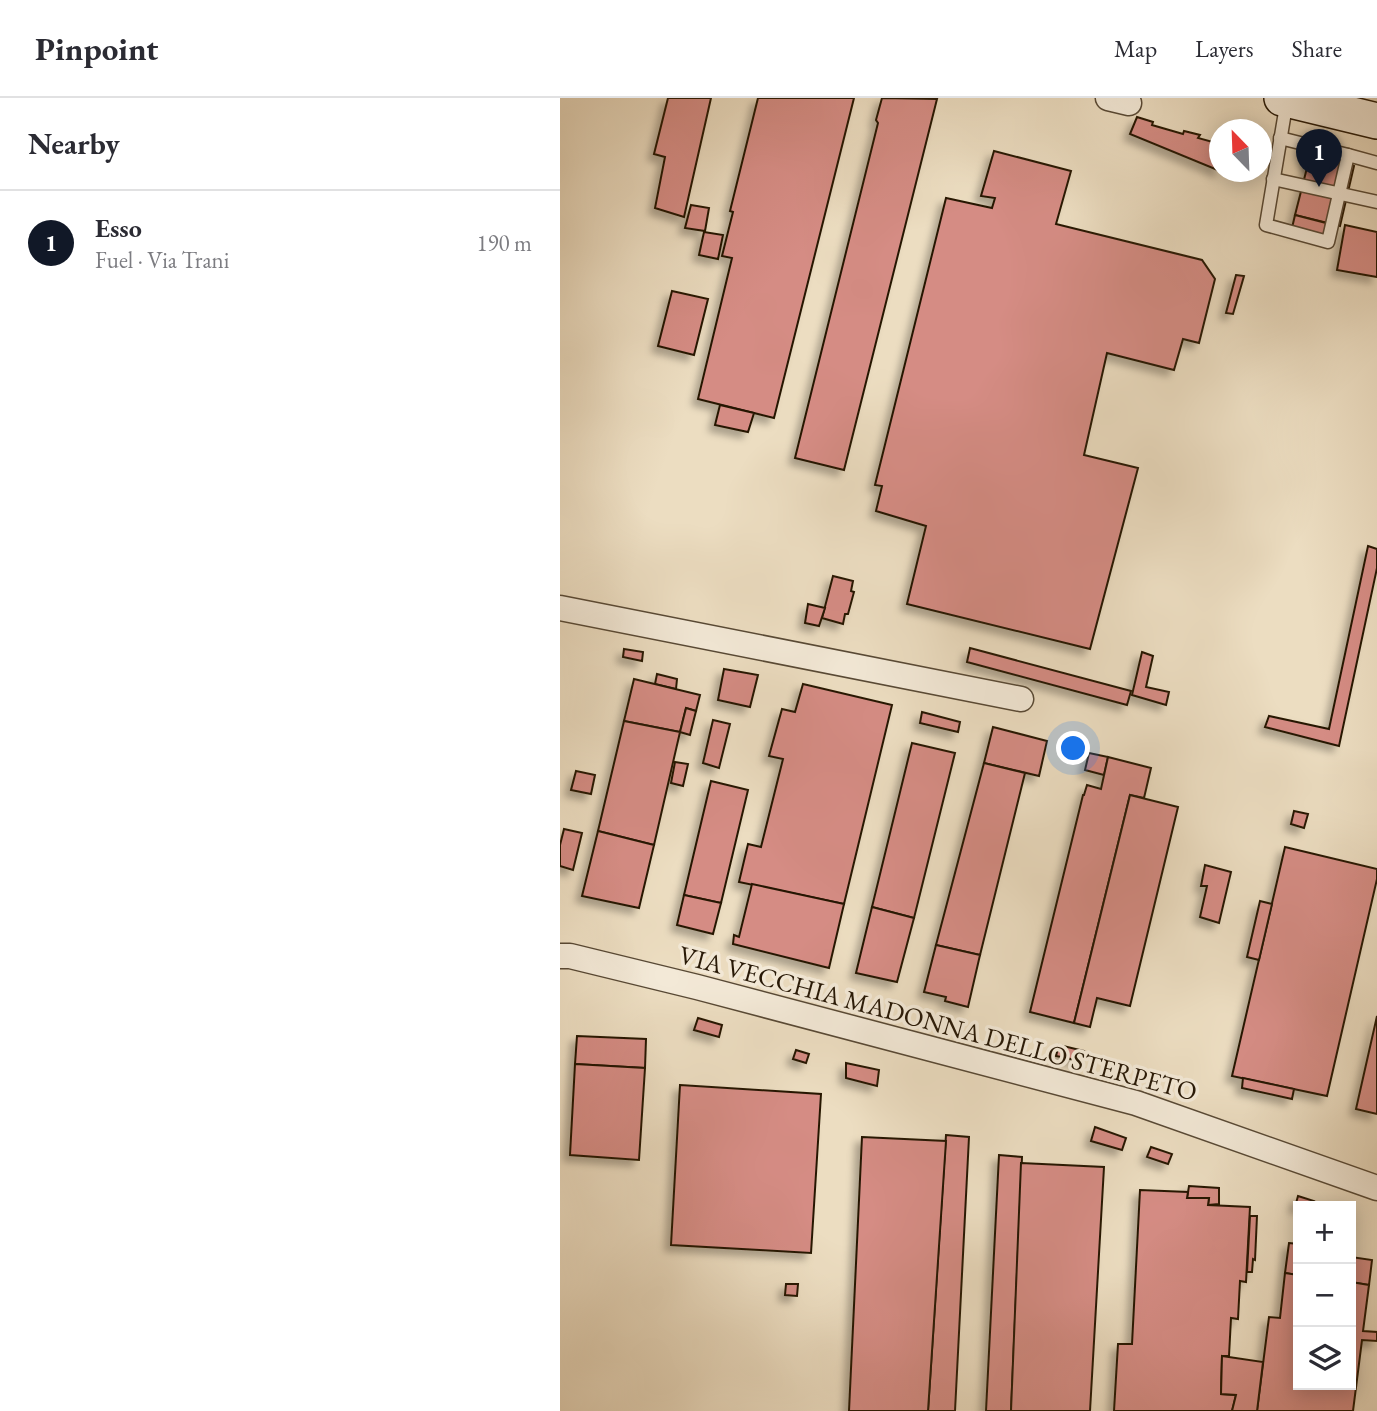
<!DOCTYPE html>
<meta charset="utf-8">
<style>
body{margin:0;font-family:"EB Garamond",serif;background:#f7f7f7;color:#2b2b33}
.controls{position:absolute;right:21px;bottom:21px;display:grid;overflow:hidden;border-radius:0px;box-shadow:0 4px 18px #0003}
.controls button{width:63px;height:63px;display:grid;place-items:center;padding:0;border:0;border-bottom:2px solid #e1e1e2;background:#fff;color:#2b2b33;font:35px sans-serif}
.compass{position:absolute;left:649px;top:21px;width:63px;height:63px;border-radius:50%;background:#fff;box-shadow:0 4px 18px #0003;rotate:337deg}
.you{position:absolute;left:514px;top:651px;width:24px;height:24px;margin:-18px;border:5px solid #fff;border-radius:50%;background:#1a73e8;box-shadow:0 0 0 10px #1a73e833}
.badge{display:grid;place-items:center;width:46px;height:46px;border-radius:50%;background:#111827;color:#fff;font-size:23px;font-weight:700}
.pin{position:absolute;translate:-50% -58px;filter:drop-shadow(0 2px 4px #0008)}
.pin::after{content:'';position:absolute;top:37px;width:24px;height:21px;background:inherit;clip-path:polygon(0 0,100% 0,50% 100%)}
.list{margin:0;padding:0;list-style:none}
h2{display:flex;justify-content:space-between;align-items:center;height:91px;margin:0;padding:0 28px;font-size:30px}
h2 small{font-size:23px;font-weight:400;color:#7c7c81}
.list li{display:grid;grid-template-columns:46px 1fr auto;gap:21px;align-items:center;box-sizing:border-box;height:105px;padding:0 28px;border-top:2px solid #e1e1e2}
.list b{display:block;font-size:26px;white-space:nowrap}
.list p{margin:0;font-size:23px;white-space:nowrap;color:#7c7c81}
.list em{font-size:23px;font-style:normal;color:#7c7c81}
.icon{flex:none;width:38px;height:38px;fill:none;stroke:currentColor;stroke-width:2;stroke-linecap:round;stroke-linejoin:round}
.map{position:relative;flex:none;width:817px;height:1313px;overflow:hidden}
header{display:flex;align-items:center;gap:42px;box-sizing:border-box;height:98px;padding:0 35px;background:#fff;border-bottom:2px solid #e1e1e2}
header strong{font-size:33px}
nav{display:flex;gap:38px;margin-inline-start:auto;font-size:24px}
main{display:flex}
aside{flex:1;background:#fff}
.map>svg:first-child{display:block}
.building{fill:#d58c84;stroke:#271806;stroke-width:2;filter:url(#shadow)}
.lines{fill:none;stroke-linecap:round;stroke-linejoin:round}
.service-casing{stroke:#584935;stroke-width:15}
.minor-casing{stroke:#584935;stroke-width:27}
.secondary-casing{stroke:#271806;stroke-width:38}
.service{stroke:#f3e9d7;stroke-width:12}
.minor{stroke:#f3e9d7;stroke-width:24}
.secondary{stroke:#f3e9d7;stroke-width:35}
.labels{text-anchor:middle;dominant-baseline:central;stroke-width:7;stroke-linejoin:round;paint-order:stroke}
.street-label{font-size:26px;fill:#271806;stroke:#f3e9d7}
</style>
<header>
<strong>Pinpoint</strong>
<nav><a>Map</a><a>Layers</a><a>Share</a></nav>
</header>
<main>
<aside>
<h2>Nearby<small></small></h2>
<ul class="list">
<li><span class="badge">1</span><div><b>Esso</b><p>Fuel · Via Trani</p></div><em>190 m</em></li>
</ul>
</aside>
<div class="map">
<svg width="817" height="1313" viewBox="0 0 817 1313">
<defs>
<filter id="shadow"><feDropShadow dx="-6" dy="6" stdDeviation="3.5" flood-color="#0004"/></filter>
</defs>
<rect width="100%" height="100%" fill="#ecddc1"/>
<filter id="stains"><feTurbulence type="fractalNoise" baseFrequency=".00286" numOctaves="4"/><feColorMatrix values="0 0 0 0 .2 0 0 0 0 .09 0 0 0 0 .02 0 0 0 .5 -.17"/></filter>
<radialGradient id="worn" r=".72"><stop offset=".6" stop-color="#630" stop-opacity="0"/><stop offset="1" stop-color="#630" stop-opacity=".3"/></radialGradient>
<g class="building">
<polygon points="108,0 151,0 124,119 95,110 105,59 94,56"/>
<polygon points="198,0 294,0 214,320 138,301 172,160 162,158 173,114 170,113"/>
<polygon points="322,0 377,1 284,372 235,360 318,25 316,22"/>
<polygon points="577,19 593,24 592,27 623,36 624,33 640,37 638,40 660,46 660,73 570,36"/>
<polygon points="434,53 511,73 496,126 642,162 655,181 639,245 623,241 614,272 547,255 524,357 578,370 530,551 347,506 366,428 316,413 322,388 315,387 386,100 432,110 435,100 421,98"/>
<polygon points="750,58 794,68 780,128 735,117"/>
<polygon points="131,107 149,110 145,133 125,130"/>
<polygon points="735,117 766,125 764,137 732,130"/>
<polygon points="785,127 817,134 817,179 777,172"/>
<polygon points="144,134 163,137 158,161 139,157"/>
<polygon points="676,177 684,178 673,216 666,215"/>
<polygon points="112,193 148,201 134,257 98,248"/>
<polygon points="160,307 194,315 188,334 155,327"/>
<polygon points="808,448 817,451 817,470 779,648 705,629 709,618 769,631"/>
<polygon points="273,478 293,483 291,493 294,494 288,516 285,516 283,526 262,520"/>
<polygon points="248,506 265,510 259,528 245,525"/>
<polygon points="410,550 571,593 567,607 407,564"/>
<polygon points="64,551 83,554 82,563 63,559"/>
<polygon points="582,554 593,558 586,589 609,594 606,607 572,597"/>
<polygon points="164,571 198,577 190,609 158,602"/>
<polygon points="97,576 117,581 116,591 95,586"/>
<polygon points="74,581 140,597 136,613 126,610 120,634 64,623"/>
<polygon points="243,586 332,607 284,806 179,784 188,746 201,749 223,661 209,658 222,611 235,614"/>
<polygon points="126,610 136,613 130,637 120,634"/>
<polygon points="362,614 400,624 398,634 360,625"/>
<polygon points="153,622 170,626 159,670 143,665"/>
<polygon points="64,623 120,634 94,747 38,733"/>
<polygon points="433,629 487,643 479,678 424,665"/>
<polygon points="352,645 395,655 354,820 312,809"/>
<polygon points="529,655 548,659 544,677 525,672"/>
<polygon points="548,659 591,670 584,700 570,697 514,925 470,914 523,697 524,697 527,687 541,691"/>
<polygon points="115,664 128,666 123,688 111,685"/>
<polygon points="424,665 465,675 420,857 376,847"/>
<polygon points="16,673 35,677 31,696 11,692"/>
<polygon points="151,683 188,692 161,805 124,797"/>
<polygon points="570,697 618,709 570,908 537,900 530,929 514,925"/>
<polygon points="734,713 748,716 744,730 731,726"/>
<polygon points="4,731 22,735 13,772 0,768 0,747"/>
<polygon points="38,733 94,747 79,810 22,798"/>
<polygon points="725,749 817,771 817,781 767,998 672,978"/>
<polygon points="645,767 671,774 659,825 640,819 647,788 641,788"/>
<polygon points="192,786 284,806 269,870 173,846 174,837 179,839"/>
<polygon points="124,797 161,805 153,836 117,827"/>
<polygon points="700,803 712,806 699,862 687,859"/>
<polygon points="312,809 354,820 337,884 296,875"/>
<polygon points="376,847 420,857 408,909 385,903 386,899 364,894"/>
<polygon points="817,918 817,1016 796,1011"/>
<polygon points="138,920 162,927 159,939 134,932"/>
<polygon points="17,938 86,941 85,970 15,966"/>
<polygon points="499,947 524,953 521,963 496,958"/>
<polygon points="236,952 249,956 246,965 233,961"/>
<polygon points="286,965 319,972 317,988 286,980"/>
<polygon points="15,966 85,970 79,1062 10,1057"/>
<polygon points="683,980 734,991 732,1001 682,990"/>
<polygon points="120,987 261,996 251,1155 111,1147"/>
<polygon points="535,1029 566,1040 562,1052 531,1043"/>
<polygon points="386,1037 409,1039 395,1313 368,1313"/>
<polygon points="302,1039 386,1043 368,1313 289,1313"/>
<polygon points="591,1049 612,1056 608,1066 587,1059"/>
<polygon points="439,1057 462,1059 451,1313 426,1313"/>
<polygon points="461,1065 544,1069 530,1313 451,1313"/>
<polygon points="629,1088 659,1090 659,1106 648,1107 649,1100 627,1100"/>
<polygon points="580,1092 628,1094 627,1100 649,1100 648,1107 690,1109 686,1184 680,1183 678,1221 671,1220 669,1258 662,1258 661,1296 676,1297 672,1313 554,1313 558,1246 572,1246"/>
<polygon points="738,1098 754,1103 753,1105 763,1108 735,1109"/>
<polygon points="690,1118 697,1118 695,1162 693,1161 692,1174 687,1174"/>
<polygon points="729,1145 738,1146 738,1177 725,1175"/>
<polygon points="791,1159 812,1162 809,1187 791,1184"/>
<polygon points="725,1175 738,1177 738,1287 791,1287 791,1184 809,1187 803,1233 817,1234 817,1243 802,1242 793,1313 697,1313 709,1219 720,1220"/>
<polygon points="226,1186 238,1186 237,1198 225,1197"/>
<polygon points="662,1258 703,1264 697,1313 672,1313 676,1297 661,1296"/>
</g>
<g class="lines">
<g class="service-casing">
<g id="service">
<polyline points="727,2 706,127 768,144 788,57 817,65"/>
<polyline points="720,40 788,57"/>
<polyline points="713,81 817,104"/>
</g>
</g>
<g class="minor-casing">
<g id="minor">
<polyline points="548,0 569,5"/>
<polyline points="0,510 461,601"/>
<polyline points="0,858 10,858 137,889 576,1005 817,1090"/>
</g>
</g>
<g class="secondary-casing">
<polyline id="secondary" points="722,0 817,23"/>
</g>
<use href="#service" class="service"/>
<use href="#minor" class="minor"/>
<use href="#secondary" class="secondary"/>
</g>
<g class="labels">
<g class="street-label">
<text transform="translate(378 925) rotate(15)">VIA VECCHIA MADONNA DELLO STERPETO</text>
</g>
</g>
<rect width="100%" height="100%" filter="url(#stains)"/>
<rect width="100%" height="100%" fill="url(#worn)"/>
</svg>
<div class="controls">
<button>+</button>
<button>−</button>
<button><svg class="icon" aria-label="layers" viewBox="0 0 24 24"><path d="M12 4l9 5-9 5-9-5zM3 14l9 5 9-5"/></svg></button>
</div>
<svg class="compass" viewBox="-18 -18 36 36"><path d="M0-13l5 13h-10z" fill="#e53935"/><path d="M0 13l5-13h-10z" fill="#7c7c81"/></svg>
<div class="you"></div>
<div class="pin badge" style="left:759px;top:89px">1</div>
</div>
</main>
